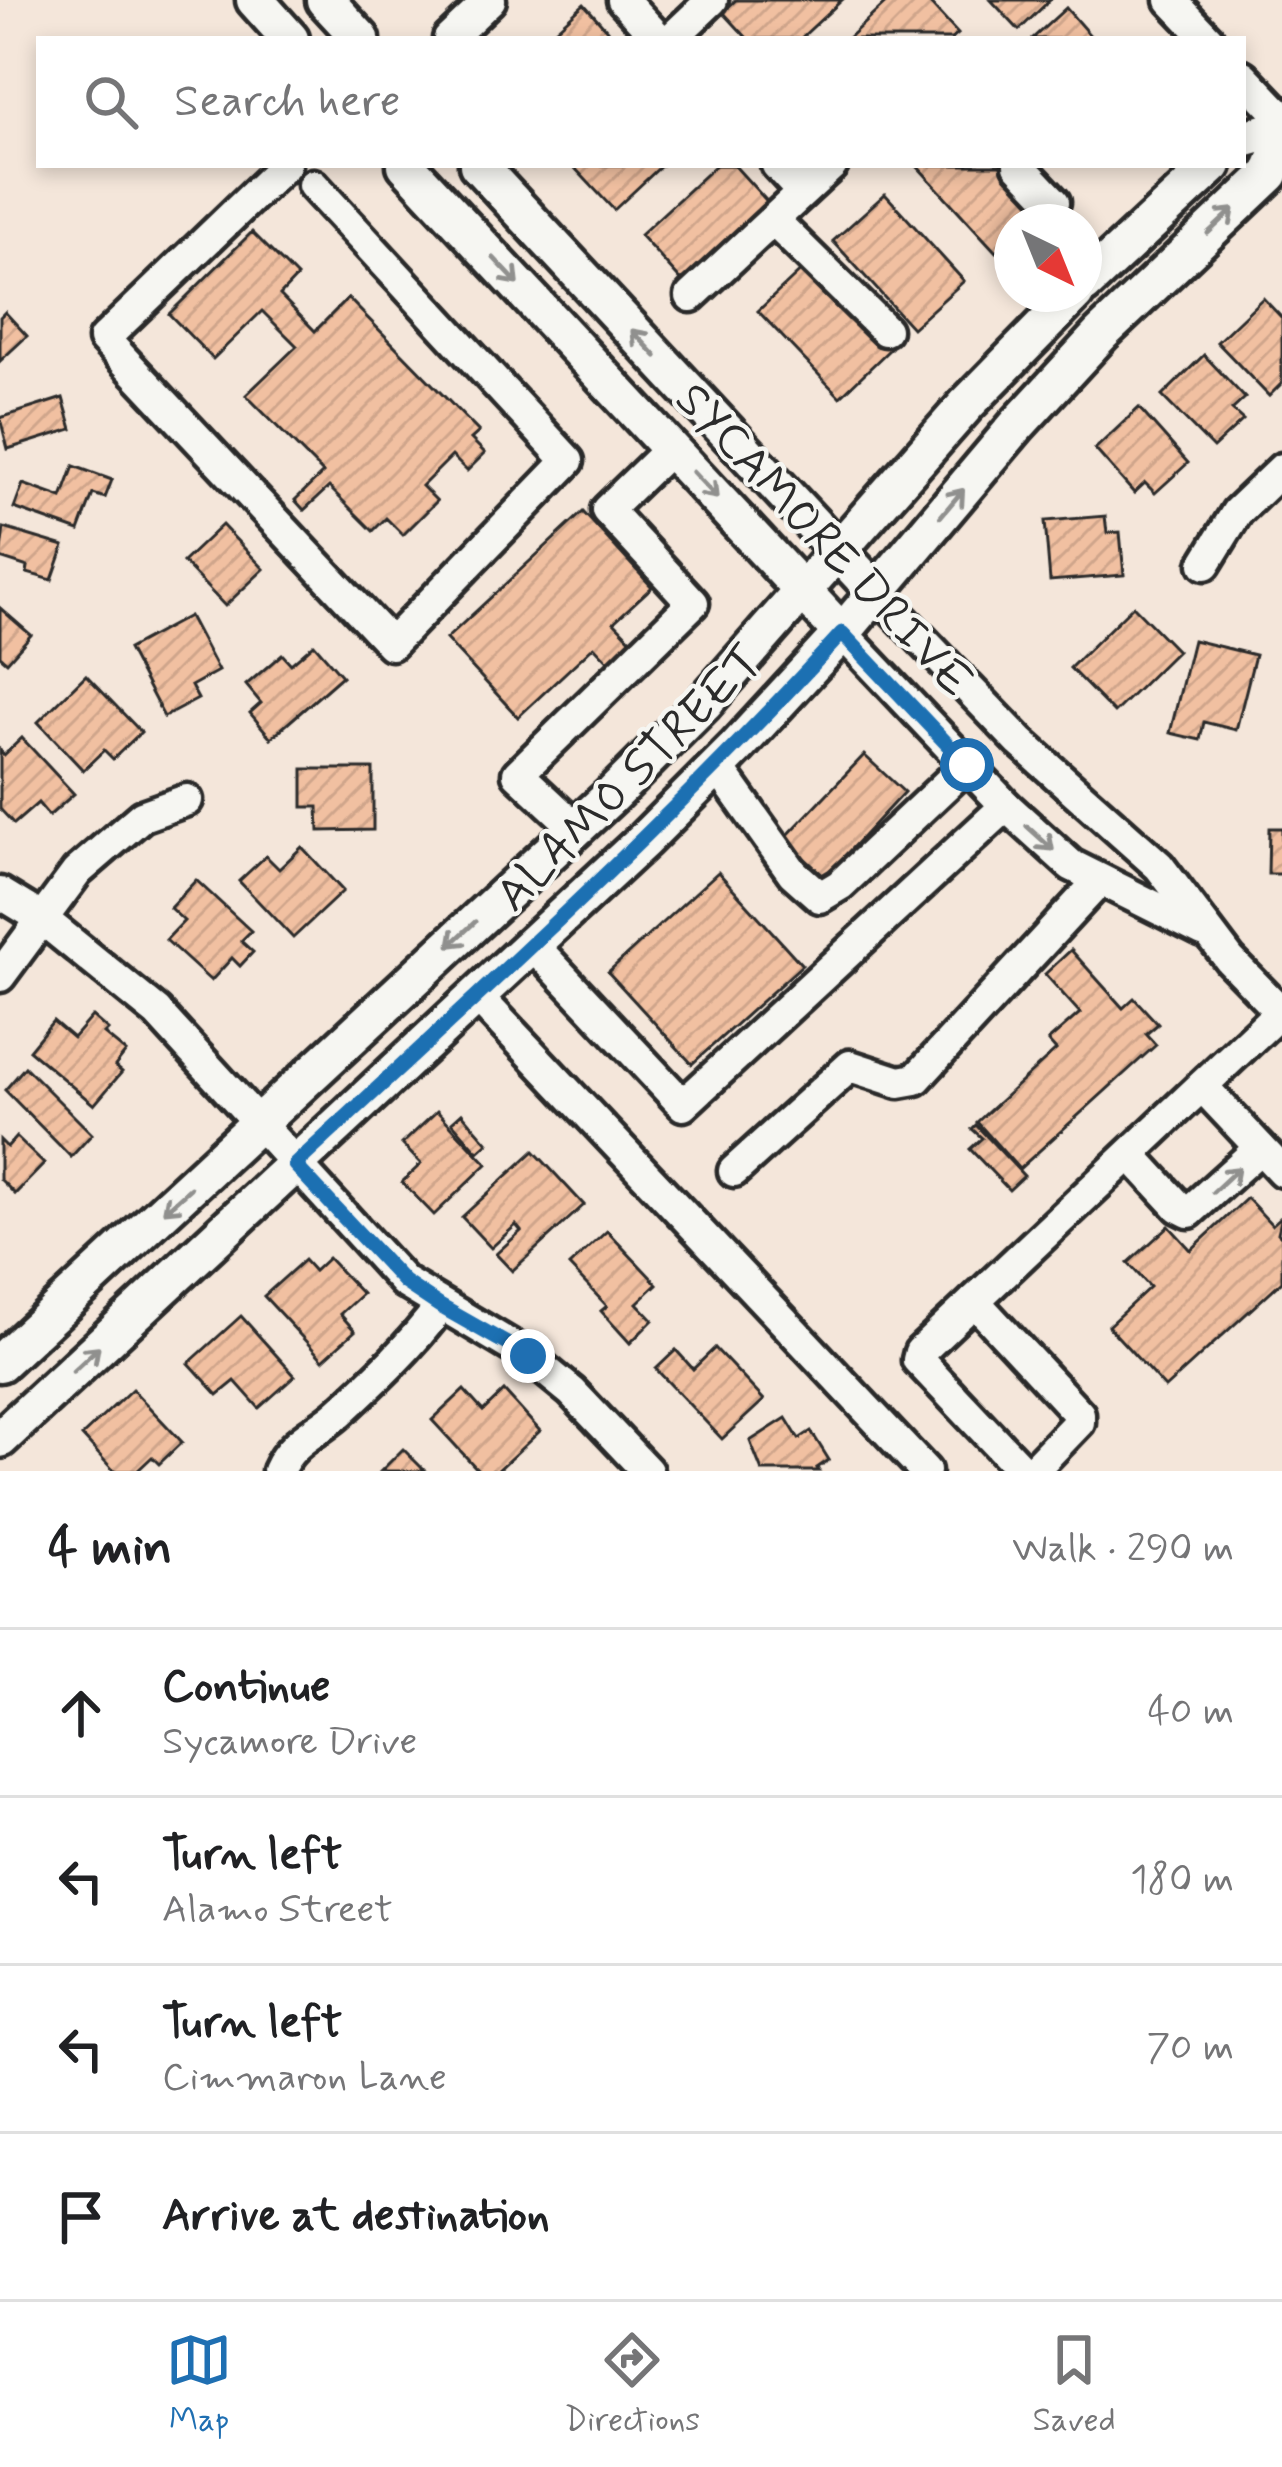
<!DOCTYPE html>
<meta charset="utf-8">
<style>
body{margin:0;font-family:Mynerve,sans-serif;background:#f2f2f2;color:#202124}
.compass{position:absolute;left:994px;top:204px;width:108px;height:108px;border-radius:50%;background:#fff;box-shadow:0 6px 18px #0003;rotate:137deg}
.stop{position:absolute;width:36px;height:36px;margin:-27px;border:9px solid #1f6fb2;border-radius:50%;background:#fff}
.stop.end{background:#1f6fb2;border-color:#fff;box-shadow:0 3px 12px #0008}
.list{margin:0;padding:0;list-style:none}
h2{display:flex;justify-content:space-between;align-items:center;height:156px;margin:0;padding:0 48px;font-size:51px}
h2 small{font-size:39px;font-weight:400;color:#757577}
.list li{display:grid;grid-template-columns:78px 1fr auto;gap:36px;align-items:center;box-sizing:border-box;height:168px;padding:0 48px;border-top:3px solid #e0e0e0}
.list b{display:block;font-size:45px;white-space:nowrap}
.list p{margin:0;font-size:39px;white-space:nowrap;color:#757577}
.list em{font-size:39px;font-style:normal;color:#757577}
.icon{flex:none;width:66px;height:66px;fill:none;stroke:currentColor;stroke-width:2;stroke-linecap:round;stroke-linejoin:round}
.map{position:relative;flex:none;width:1282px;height:1471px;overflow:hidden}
.search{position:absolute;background:#fff;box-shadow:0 6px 18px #0003;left:36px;right:36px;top:36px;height:132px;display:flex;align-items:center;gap:30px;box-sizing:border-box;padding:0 42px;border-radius:0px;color:#757577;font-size:45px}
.sheet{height:828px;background:#fff}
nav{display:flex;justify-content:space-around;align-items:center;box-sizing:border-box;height:168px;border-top:3px solid #e0e0e0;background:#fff;font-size:33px;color:#757577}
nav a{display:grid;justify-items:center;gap:6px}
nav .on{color:#1f6fb2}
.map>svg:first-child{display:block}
.building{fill:url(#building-hatch);stroke:#2b2b2b;stroke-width:3}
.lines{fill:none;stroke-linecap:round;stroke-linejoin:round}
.minor-casing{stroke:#2b2b2b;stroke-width:39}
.major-casing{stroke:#2b2b2b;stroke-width:45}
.minor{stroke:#f6f6f2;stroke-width:30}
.major{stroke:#f6f6f2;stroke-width:36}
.oneway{stroke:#90908e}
.route{stroke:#1f6fb2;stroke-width:15}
.labels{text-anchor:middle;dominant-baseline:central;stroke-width:9;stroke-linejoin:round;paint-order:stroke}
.street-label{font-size:48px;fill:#2b2b2b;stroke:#f6f6f2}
</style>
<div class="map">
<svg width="1282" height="1471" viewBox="0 0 1282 1471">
<defs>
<pattern id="building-hatch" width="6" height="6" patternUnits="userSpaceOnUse" patternTransform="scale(3)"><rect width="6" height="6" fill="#f1c0a1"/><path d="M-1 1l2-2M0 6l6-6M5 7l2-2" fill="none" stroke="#cfa58b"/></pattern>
</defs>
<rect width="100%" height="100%" fill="#f4e6da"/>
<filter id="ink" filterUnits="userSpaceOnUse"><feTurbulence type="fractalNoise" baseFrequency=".00833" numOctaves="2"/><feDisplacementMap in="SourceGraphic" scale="24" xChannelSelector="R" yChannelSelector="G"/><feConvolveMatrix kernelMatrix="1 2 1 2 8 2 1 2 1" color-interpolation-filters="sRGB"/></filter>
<g filter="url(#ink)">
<g class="building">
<polygon points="736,0 842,0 800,39 748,39 723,12"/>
<polygon points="889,0 927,0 958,34 952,39 847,39"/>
<polygon points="991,0 1050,0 1019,30"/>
<polygon points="584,4 615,39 545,39"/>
<polygon points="1066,8 1093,39 1032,39"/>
<polygon points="572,165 662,165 614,210"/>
<polygon points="716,165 734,165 773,208 687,287 640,235"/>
<polygon points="916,165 1010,165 1046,203 1027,222 1012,222 1012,236 996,252"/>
<polygon points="885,194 964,281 912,328 833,241"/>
<polygon points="252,232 297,277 280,295 315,331 348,298 479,432 471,439 485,453 467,471 452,456 422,486 437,501 403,535 386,518 373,531 329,487 304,510 295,500 323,473 246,395 297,346 262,311 213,359 169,314"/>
<polygon points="810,262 891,348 840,397 758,311"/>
<polygon points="1263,298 1282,318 1282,383 1269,396 1217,342"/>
<polygon points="5,312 27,336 0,361 0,317"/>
<polygon points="1204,355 1245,398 1232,410 1243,420 1213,448 1162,396"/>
<polygon points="63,398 72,429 8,449 0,418"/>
<polygon points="1139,408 1188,463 1155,493 1145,483 1134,493 1095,449"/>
<polygon points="74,466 112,480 105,498 93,494 79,531 14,508 23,484 62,498"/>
<polygon points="583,512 652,587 614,622 634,643 611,664 594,646 518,717 446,639"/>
<polygon points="1105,516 1107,533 1120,532 1124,575 1050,581 1045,521"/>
<polygon points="222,525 264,569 225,606 183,562"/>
<polygon points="4,528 64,546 52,580 27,573 28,567 0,558"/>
<polygon points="1133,606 1177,651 1114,713 1070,668"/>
<polygon points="0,608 31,635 7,662 0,656"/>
<polygon points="189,616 218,671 191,686 198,699 164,717 128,649"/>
<polygon points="1193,640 1255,655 1236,730 1204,722 1200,740 1170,733"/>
<polygon points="314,644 342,676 271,738 250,713 261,703 246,685 282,654 291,664"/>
<polygon points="86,675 141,732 113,759 104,750 83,770 38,722"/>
<polygon points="22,738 74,794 49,816 38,803 14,824 0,809 0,750 4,755"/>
<polygon points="864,755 904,792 825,877 784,839"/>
<polygon points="303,769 373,769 373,830 319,831 318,807 303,807"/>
<polygon points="1269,828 1282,828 1282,874 1268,874"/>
<polygon points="302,847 343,891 293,938 239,881 266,856 279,869"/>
<polygon points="718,872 802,965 692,1064 608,972"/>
<polygon points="196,880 251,931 241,941 253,952 240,966 232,958 211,981 166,940 184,921 170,908"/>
<polygon points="1071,950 1123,1008 1134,998 1158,1024 1146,1034 1156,1045 1019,1169 977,1122 1056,1050 1048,1041 1080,1013 1045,974"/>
<polygon points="92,1016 108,1030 104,1034 126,1052 115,1066 122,1072 94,1105 29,1050 53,1021 73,1038"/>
<polygon points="25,1067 92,1134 71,1157 5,1090"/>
<polygon points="437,1111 487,1164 434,1215 402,1182 421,1164 402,1144"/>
<polygon points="462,1113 488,1143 478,1152 452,1122"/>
<polygon points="976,1125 1024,1176 1009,1190 970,1149 982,1138 972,1129"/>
<polygon points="16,1137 44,1164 15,1194 0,1179 0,1140 7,1147"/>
<polygon points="534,1151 584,1205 512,1271 496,1254 521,1231 516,1225 491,1248 462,1217"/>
<polygon points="1247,1198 1272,1225 1282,1216 1278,1233 1282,1237 1282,1281 1165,1388 1108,1326 1150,1287 1128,1263 1169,1226 1191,1250"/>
<polygon points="607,1231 657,1284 637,1303 653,1320 630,1343 601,1311 607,1306 569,1266"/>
<polygon points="328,1258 362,1294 340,1314 355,1331 323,1360 264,1296 304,1260 314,1271"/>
<polygon points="241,1316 295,1376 259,1408 235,1381 218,1395 189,1363"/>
<polygon points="715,1348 764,1400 722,1439 656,1369 676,1350 693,1369"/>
<polygon points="132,1389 182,1442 159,1464 152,1457 137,1471 114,1471 82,1436"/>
<polygon points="464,1390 483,1411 504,1391 540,1431 497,1471 479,1471 432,1420"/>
<polygon points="786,1418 799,1439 811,1431 829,1460 817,1468 819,1471 762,1471 750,1441"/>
<polygon points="403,1449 425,1471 381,1471"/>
</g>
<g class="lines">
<g class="minor-casing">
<g id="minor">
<polyline points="623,0 659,39"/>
<polyline points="1171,0 1208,39"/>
<polyline points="449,39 490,0"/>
<polyline points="671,39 712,0"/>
<polyline points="1243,76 1282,117"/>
<polyline points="285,165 104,339 391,644 568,461 313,185"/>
<polyline points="777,165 802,192"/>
<polyline points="1019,165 1054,202"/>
<polyline points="773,220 885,330"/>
<polyline points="691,296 832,165"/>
<polyline points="1205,564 1237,512 1282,469"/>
<polyline points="877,593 1020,742 1159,866 1230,960 1282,1013"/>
<polyline points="842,633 1006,806 1071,865 1203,931"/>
<polyline points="717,766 793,873 820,897 840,885 967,765"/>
<polyline points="576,828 518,774 693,603 607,510 671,448"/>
<polyline points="0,893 41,918 157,1012 404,1282 528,1356 572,1392 647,1471"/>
<polyline points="532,944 683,1105 1006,806"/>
<polyline points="0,976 77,872 142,816 187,800"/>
<polyline points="477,996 925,1471"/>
<polyline points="1202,1086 1282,1171"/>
<polyline points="1131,1155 1179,1207 1189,1212 1260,1148"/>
<polyline points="734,1171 850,1066 899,1082 916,1079 1100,880"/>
<polyline points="974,1301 1079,1414 1079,1422 1032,1471"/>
<path d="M278,1471C292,1439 316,1434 340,1412C376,1379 410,1347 440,1307"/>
<polyline points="1023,1471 918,1360 920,1352 1281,1011"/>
</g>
</g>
<g class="major-casing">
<g id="major">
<polyline points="255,0 290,39"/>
<polyline points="325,0 361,39"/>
<polyline points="1243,139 1282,128"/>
<polyline points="406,165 842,633"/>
<polyline points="478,165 877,593"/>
<polyline points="1084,285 1213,165"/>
<polyline points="0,1363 612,795 704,703 967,404 1075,294"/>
<polyline points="0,1439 644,840 736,748 842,633 1017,425 1101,334 1270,174 1282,145"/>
</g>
</g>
<use href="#minor" class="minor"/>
<use href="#major" class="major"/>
</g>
<defs><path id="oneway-shaft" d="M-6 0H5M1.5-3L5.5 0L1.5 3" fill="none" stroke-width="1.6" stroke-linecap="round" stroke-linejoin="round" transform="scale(3)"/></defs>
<g class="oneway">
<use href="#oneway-shaft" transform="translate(1221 221) rotate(-43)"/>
<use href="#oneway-shaft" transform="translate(506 271) rotate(47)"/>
<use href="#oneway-shaft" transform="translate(644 343) rotate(-133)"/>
<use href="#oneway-shaft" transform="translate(705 485) rotate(47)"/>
<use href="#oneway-shaft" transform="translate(952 503) rotate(-50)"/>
<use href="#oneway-shaft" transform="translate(1040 838) rotate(42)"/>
<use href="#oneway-shaft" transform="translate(462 934) rotate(137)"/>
<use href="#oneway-shaft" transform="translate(1226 1180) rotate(-43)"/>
<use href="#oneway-shaft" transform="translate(177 1200) rotate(138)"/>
<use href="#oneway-shaft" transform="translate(86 1359) rotate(-43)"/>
</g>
</g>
<g class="lines" filter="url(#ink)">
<path class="route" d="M528,1356L440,1306L404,1282L295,1165C481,992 670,822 842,633L967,765"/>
</g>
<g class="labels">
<g class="street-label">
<text transform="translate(823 541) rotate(47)">SYCAMORE DRIVE</text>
<text transform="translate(630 779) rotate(-45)">ALAMO STREET</text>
</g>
</g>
</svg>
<svg class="compass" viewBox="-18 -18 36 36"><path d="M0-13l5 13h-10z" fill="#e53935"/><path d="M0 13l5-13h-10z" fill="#757577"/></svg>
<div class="stop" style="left:967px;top:765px"></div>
<div class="stop end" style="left:528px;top:1356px"></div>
<div class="search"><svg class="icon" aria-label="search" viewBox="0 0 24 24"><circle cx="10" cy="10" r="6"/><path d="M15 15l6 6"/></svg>Search here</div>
</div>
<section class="sheet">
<h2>4 min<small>Walk · 290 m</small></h2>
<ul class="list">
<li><svg class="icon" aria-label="ahead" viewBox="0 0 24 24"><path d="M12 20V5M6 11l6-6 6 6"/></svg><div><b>Continue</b><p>Sycamore Drive</p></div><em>40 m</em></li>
<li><svg class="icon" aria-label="left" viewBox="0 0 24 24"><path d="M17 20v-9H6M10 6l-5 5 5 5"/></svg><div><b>Turn left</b><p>Alamo Street</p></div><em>180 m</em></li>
<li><svg class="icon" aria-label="left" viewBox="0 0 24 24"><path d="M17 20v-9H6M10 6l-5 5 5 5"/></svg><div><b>Turn left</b><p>Cimmaron Lane</p></div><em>70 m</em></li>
<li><svg class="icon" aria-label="arrive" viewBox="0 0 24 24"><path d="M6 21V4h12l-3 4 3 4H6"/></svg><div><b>Arrive at destination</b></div></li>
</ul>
</section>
<nav>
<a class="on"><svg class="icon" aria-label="map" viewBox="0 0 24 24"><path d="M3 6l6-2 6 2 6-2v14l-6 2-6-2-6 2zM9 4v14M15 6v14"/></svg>Map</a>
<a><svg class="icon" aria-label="directions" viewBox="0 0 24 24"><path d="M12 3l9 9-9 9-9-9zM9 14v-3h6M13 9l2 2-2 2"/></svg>Directions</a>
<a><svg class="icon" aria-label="saved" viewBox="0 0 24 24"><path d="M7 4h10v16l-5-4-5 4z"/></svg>Saved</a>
</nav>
